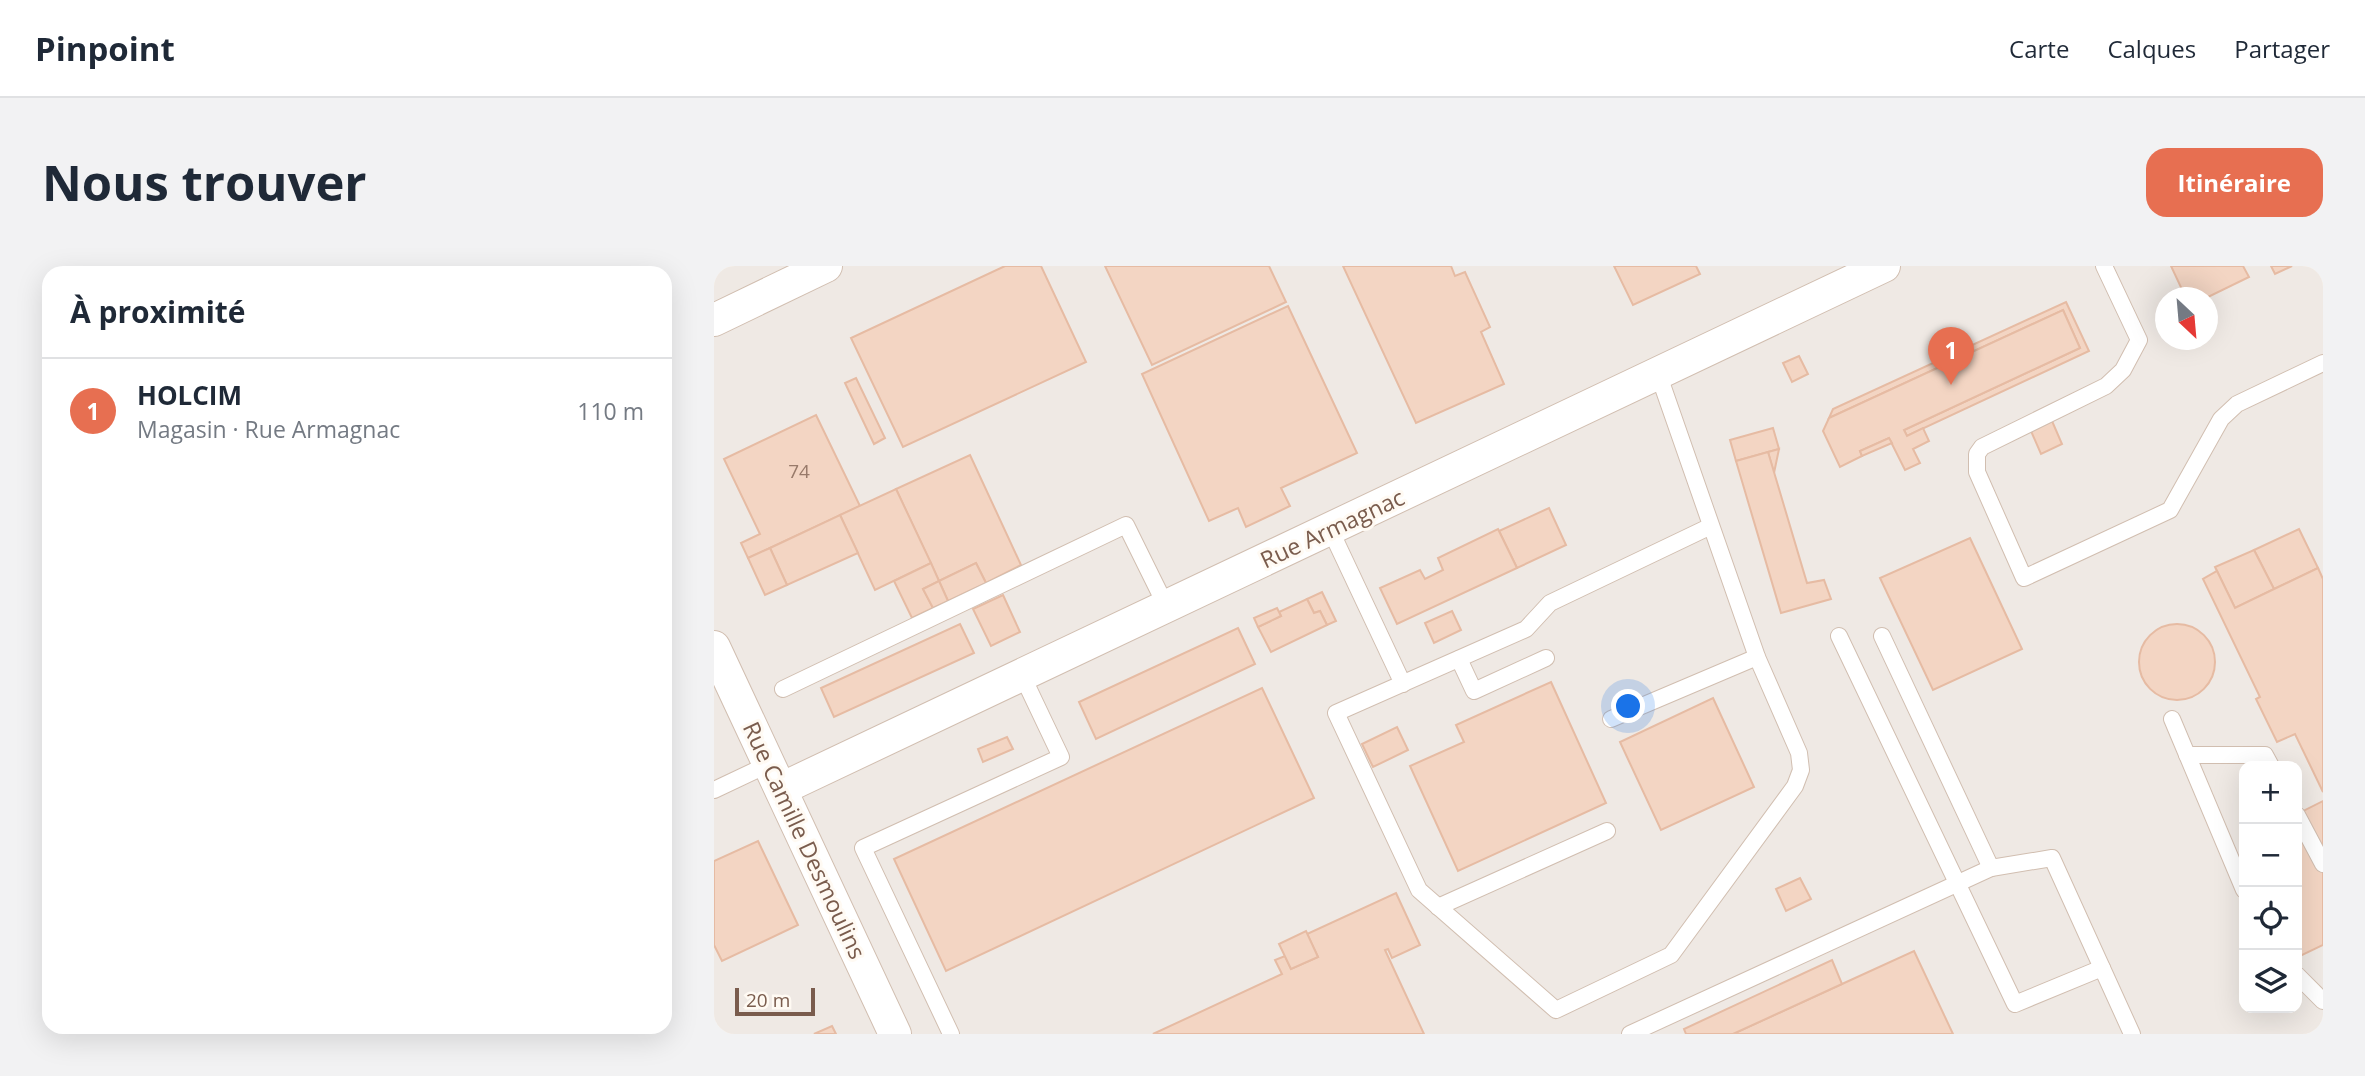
<!DOCTYPE html>
<html lang="fr">
<meta charset="utf-8">
<style>
body{margin:0;font-family:"Open Sans",sans-serif;background:#f2f2f3;color:#1f2937}
.controls{position:absolute;right:21px;bottom:21px;display:grid;overflow:hidden;border-radius:14px;box-shadow:0 7px 28px #0002}
.controls button{width:63px;height:63px;display:grid;place-items:center;padding:0;border:0;border-bottom:2px solid #e0e1e3;background:#fff;color:#1f2937;font:35px sans-serif}
.compass{position:absolute;left:1441px;top:21px;width:63px;height:63px;border-radius:50%;background:#fff;box-shadow:0 7px 28px #0002;rotate:154deg}
.scale{position:absolute;left:21px;bottom:18px;width:80px;box-sizing:border-box;padding-left:7px;border:4px solid #7a5c4d;border-top:0;font-size:19px;line-height:24px;white-space:nowrap;color:#7a5c4d;-webkit-text-stroke:5px #fffaf3;paint-order:stroke}
.you{position:absolute;left:915px;top:441px;width:24px;height:24px;margin:-18px;border:5px solid #fff;border-radius:50%;background:#1a73e8;box-shadow:0 0 0 10px #1a73e833}
.badge{display:grid;place-items:center;width:46px;height:46px;border-radius:50%;background:#e76f51;color:#fff;font-size:23px;font-weight:700}
.pin{position:absolute;translate:-50% -58px;filter:drop-shadow(0 2px 4px #0008)}
.pin::after{content:'';position:absolute;top:37px;width:24px;height:21px;background:inherit;clip-path:polygon(0 0,100% 0,50% 100%)}
.list{margin:0;padding:0;list-style:none}
h2{display:flex;justify-content:space-between;align-items:center;height:91px;margin:0;padding:0 28px;font-size:30px}
h2 small{font-size:23px;font-weight:400;color:#747a83}
.list li{display:grid;grid-template-columns:46px 1fr auto;gap:21px;align-items:center;box-sizing:border-box;height:105px;padding:0 28px;border-top:2px solid #e0e1e3}
.list b{display:block;font-size:26px;white-space:nowrap}
.list p{margin:0;font-size:23px;white-space:nowrap;color:#747a83}
.list em{font-size:23px;font-style:normal;color:#747a83}
.icon{flex:none;width:38px;height:38px;fill:none;stroke:currentColor;stroke-width:2;stroke-linecap:round;stroke-linejoin:round}
.map{position:relative;flex:none;width:1609px;height:768px;overflow:hidden;border-radius:21px}
header{display:flex;align-items:center;gap:42px;box-sizing:border-box;height:98px;padding:0 35px;background:#fff;border-bottom:2px solid #e0e1e3}
header strong{font-size:33px}
nav{display:flex;gap:38px;margin-inline-start:auto;font-size:24px}
.intro{display:flex;align-items:center;justify-content:space-between;box-sizing:border-box;height:168px;padding:0 42px}
h1{margin:0;font-size:49px}
.button{padding:18px 32px;border-radius:21px;background:#e76f51;color:#fff;font-size:24px;font-weight:700}
main{display:flex;gap:42px;padding:0 42px}
aside{flex:1;background:#fff;border-radius:21px;box-shadow:0 7px 28px #0002}
.map>svg:first-child{display:block}
.industrial{fill:#efe9e4;fill-rule:evenodd}
.building{fill:#f3d5c3;stroke:#e6bba3;stroke-width:2}
.lines{fill:none;stroke-linecap:round;stroke-linejoin:round}
.service-casing{stroke:#d1beb0;stroke-width:18}
.minor-casing{stroke:#d1beb0;stroke-width:34}
.service{stroke:#fff;stroke-width:16}
.minor{stroke:#fff;stroke-width:32}
.labels{text-anchor:middle;dominant-baseline:central;stroke-width:6;stroke-linejoin:round;paint-order:stroke}
.number-label{font-size:19px;fill:#987a6a}
.street-label{font-size:23px;fill:#7a5c4d;stroke:#fffaf3}
</style>
<header>
<strong>Pinpoint</strong>
<nav><a>Carte</a><a>Calques</a><a>Partager</a></nav>
</header>
<div class="intro"><h1>Nous trouver</h1><a class="button">Itinéraire</a></div>
<main>
<aside>
<h2>À proximité<small></small></h2>
<ul class="list">
<li><span class="badge">1</span><div><b>HOLCIM</b><p>Magasin · Rue Armagnac</p></div><em>110 m</em></li>
</ul>
</aside>
<div class="map">
<svg width="1609" height="768" viewBox="0 0 1609 768">
<rect width="100%" height="100%" fill="#fdf6ec"/>
<path class="industrial" d="M0,0H1609V768H0ZM1451,32H1493V74H1451ZM1530,500H1583V742H1530Z"/>
<g class="building">
<polygon points="291,0 327,0 372,96 189,181 137,72"/>
<polygon points="391,0 555,0 572,36 438,99"/>
<polygon points="629,0 737,0 741,10 751,6 776,61 767,66 790,118 702,157"/>
<polygon points="900,0 982,0 986,8 919,39"/>
<polygon points="1457,0 1529,0 1535,11 1492,32 1472,32"/>
<polygon points="1557,0 1578,0 1561,8"/>
<polygon points="1352,36 1375,85 1193,170 1190,164 1366,82 1349,44 1115,152 1119,143"/>
<polygon points="574,40 643,187 567,222 576,240 532,261 524,242 495,255 428,108"/>
<polygon points="1349,44 1366,82 1190,164 1193,170 1209,162 1215,175 1199,183 1206,197 1191,204 1175,172 1146,185 1148,190 1126,201 1109,165 1115,152"/>
<polygon points="1085,90 1094,108 1078,116 1069,97"/>
<polygon points="142,112 171,172 160,178 131,117"/>
<polygon points="102,149 146,240 34,292 27,277 46,268 10,193"/>
<polygon points="1338,155 1348,178 1327,188 1317,165"/>
<polygon points="1059,162 1065,183 1022,195 1016,174"/>
<polygon points="1175,172 1178,177 1148,190 1146,185"/>
<polygon points="1065,183 1060,207 1054,186"/>
<polygon points="1054,186 1093,317 1110,314 1117,333 1067,347 1022,195"/>
<polygon points="256,189 307,299 272,317 262,297 225,315 182,223"/>
<polygon points="182,223 217,297 161,324 126,249"/>
<polygon points="835,242 852,279 803,302 785,265"/>
<polygon points="126,249 144,287 73,319 56,282"/>
<polygon points="784,263 803,302 683,358 666,322 706,304 711,313 729,304 724,292"/>
<polygon points="1585,263 1604,302 1560,323 1540,284"/>
<polygon points="1256,272 1308,383 1219,424 1166,312"/>
<polygon points="56,282 73,319 51,329 34,292"/>
<polygon points="1540,284 1560,323 1521,342 1501,301"/>
<polygon points="217,297 225,315 209,323 219,342 198,352 180,315"/>
<polygon points="262,297 272,317 234,335 225,315"/>
<polygon points="1604,302 1609,313 1609,526 1581,468 1563,476 1542,433 1546,431 1489,313 1503,305 1521,342"/>
<polygon points="225,315 234,335 219,342 209,323"/>
<polygon points="608,326 622,355 613,359 606,345 600,347 593,333"/>
<polygon points="289,329 306,366 277,380 259,343"/>
<polygon points="593,333 600,347 606,345 613,359 557,386 544,361 567,350 565,346"/>
<polygon points="563,342 567,350 544,361 540,352"/>
<polygon points="738,345 747,364 720,377 711,357"/>
<circle cx="1463" cy="396" r="38"/>
<polygon points="246,358 260,387 120,451 107,422"/>
<polygon points="524,362 541,398 382,473 365,436"/>
<polygon points="837,416 892,537 744,605 696,500 750,476 742,459"/>
<polygon points="548,422 600,532 232,705 180,593"/>
<polygon points="999,432 1040,521 947,564 906,476"/>
<polygon points="683,461 694,484 659,501 648,478"/>
<polygon points="293,471 299,483 269,496 264,483"/>
<polygon points="1609,535 1609,679 1584,691 1583,548"/>
<polygon points="44,575 84,659 8,695 0,679 0,595"/>
<polygon points="1086,612 1097,633 1072,645 1062,623"/>
<polygon points="682,627 706,679 678,692 674,683 671,684 710,768 439,768 568,708 561,694 571,690 577,703 604,691 593,668"/>
<polygon points="592,665 604,691 577,703 565,678"/>
<polygon points="1200,685 1239,768 1019,768 1128,718"/>
<polygon points="1118,694 1128,718 1019,768 972,768 970,763"/>
<polygon points="118,760 122,768 100,768"/>
</g>
<g class="lines">
<g class="service-casing">
<g id="service">
<polyline points="1390,0 1425,74 1409,104 1392,120 1268,181 1263,188 1263,206 1310,312 1456,244 1507,153 1523,138 1609,97"/>
<polyline points="944,107 1043,391 1085,487 1087,504 1081,520 957,689 842,744 705,624 622,447 812,363 836,337 997,260"/>
<polyline points="616,263 689,418"/>
<polyline points="1125,370 1301,738 1388,702"/>
<polyline points="1168,370 1277,602"/>
<polyline points="745,393 760,425 832,392"/>
<polyline points="69,423 412,259 452,340"/>
<polyline points="897,453 1043,391"/>
<polyline points="1458,453 1530,624"/>
<polyline points="1473,489 1551,489 1557,500"/>
<polyline points="0,524 55,498"/>
<polyline points="1583,549 1609,598"/>
<polyline points="724,641 893,565"/>
<polyline points="1583,709 1609,735"/>
<polyline points="237,768 149,582 347,491 308,409"/>
<polyline points="916,768 1277,602 1338,592 1418,768"/>
</g>
</g>
<g class="minor-casing">
<g id="minor">
<polyline points="0,54 112,0"/>
<polyline points="0,381 181,768"/>
<polyline points="67,523 1170,0"/>
</g>
</g>
<use href="#service" class="service"/>
<use href="#minor" class="minor"/>
</g>
<g class="labels">
<g class="number-label">
<text x="85" y="205">74</text>
</g>
<g class="street-label">
<text transform="translate(618 262) rotate(-25)">Rue Armagnac</text>
<text transform="translate(91 574) rotate(65)">Rue Camille Desmoulins</text>
</g>
</g>
</svg>
<div class="controls">
<button>+</button>
<button>−</button>
<button><svg class="icon" aria-label="locate" viewBox="0 0 24 24"><circle cx="12" cy="12" r="6"/><path d="M12 2v4M12 18v4M2 12h4M18 12h4"/></svg></button>
<button><svg class="icon" aria-label="layers" viewBox="0 0 24 24"><path d="M12 4l9 5-9 5-9-5zM3 14l9 5 9-5"/></svg></button>
</div>
<svg class="compass" viewBox="-18 -18 36 36"><path d="M0-13l5 13h-10z" fill="#e53935"/><path d="M0 13l5-13h-10z" fill="#747a83"/></svg>
<div class="scale">20 m</div>
<div class="you"></div>
<div class="pin badge" style="left:1237px;top:119px">1</div>
</div>
</main>
